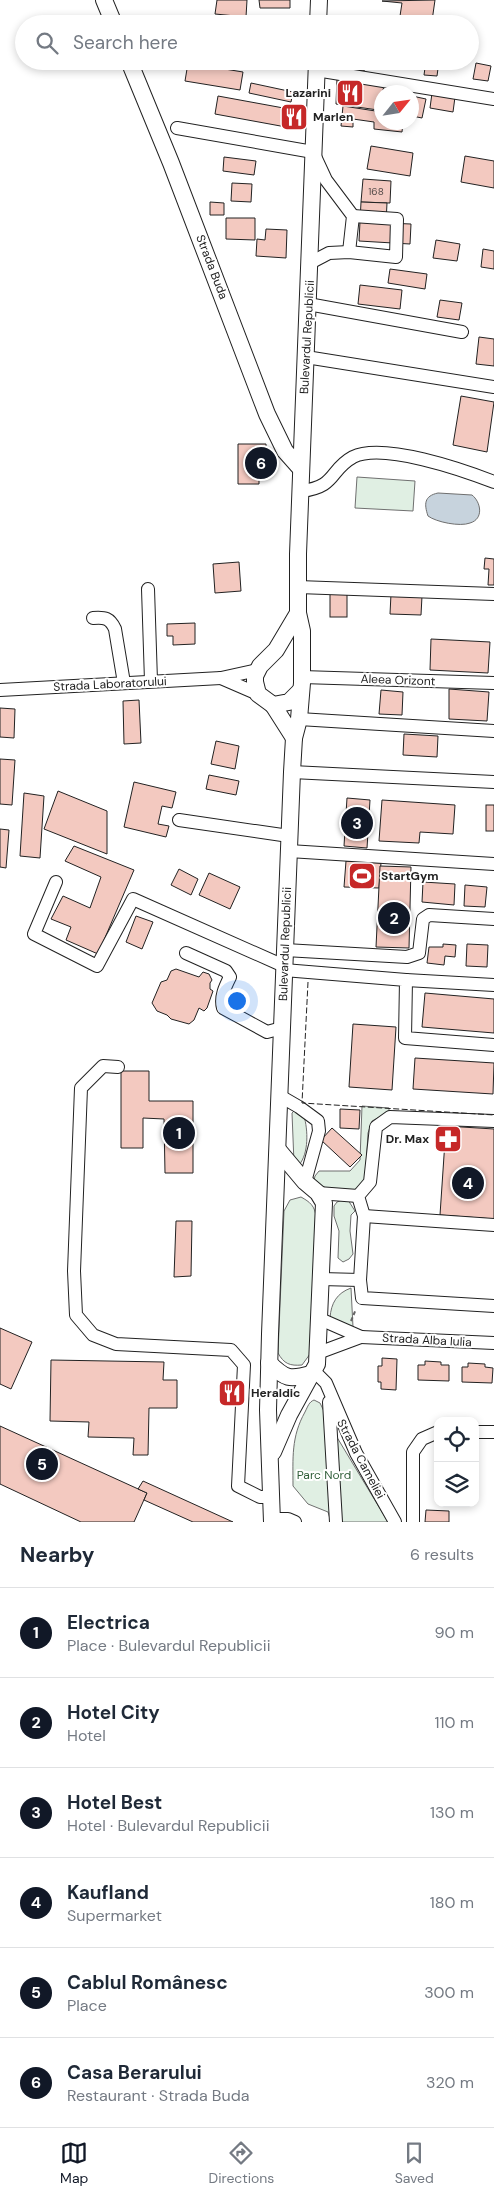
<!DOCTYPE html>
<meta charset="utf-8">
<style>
body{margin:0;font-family:"DM Sans",sans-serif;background:#f2f2f3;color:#1f2937}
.controls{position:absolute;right:15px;bottom:15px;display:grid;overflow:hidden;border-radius:10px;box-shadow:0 2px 8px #0003}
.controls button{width:45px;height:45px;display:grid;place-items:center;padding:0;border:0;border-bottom:1px solid #e0e1e3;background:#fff;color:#1f2937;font:25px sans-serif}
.compass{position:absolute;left:374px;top:85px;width:45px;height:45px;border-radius:50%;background:#fff;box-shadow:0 2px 8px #0003;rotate:60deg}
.you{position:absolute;left:236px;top:1000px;width:18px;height:18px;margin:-12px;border:4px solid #fff;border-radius:50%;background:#1a73e8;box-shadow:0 0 0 8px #1a73e833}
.badge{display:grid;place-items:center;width:32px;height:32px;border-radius:50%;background:#111827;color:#fff;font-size:16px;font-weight:700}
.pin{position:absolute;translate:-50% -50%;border:2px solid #fff;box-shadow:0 1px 5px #0006}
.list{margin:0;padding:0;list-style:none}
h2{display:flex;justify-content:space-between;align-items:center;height:65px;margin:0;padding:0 20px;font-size:21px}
h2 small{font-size:16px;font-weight:400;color:#747a83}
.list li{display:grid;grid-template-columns:32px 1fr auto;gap:15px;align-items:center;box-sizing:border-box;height:90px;padding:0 20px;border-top:1px solid #e0e1e3}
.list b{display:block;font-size:19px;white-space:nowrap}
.list p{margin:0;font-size:16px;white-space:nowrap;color:#747a83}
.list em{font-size:16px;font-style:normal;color:#747a83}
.icon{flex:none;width:28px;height:28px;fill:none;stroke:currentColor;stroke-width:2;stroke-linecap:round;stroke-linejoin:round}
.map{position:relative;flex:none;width:494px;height:1522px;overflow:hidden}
.search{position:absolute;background:#fff;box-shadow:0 2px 8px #0003;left:15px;right:15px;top:15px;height:55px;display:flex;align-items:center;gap:12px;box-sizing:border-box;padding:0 18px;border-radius:28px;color:#747a83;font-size:19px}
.sheet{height:605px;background:#fff}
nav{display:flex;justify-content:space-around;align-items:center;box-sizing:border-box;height:70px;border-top:1px solid #e0e1e3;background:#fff;font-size:14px;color:#747a83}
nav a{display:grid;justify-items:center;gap:2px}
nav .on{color:#111827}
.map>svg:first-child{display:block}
.green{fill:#e0efe3;stroke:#6f6f6f}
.water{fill:#c7d3dd;stroke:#6f6f6f}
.building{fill:#f3c9c0;stroke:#222}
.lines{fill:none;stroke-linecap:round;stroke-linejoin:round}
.minor-casing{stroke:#222;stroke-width:14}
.major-casing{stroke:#222;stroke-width:18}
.path{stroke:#646464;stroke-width:2;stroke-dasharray:4 2.5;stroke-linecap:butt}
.minor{stroke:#fff;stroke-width:12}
.major{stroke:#fff;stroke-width:16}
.fence{stroke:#222;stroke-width:1;stroke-dasharray:6 2.5;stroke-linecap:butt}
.labels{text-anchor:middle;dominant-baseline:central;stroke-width:4;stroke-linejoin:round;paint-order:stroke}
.number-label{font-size:10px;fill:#564c4a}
.poi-label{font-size:12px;font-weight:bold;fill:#222;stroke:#fff;text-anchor:start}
.street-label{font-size:12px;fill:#222;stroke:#fff}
.park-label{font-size:12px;fill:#2f5e38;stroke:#fff}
</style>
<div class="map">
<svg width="494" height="1522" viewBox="0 0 494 1522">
<rect width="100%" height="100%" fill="#fff"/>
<g class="green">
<polygon points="357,477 415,481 413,511 355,508"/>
<polygon points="362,1106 389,1108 389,1112 372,1121 368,1133 365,1184 353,1193 313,1185 315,1176 319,1171 350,1171 360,1160"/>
<path d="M294,1111L304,1116C308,1130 309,1153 299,1165L294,1163L292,1113Z"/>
<path d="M301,1197C310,1202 315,1206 316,1217L310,1354L302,1365C290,1366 284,1364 278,1353L284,1211L290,1200Z"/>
<polygon points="342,1200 348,1200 355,1211 351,1215 350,1231 353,1254 349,1259 343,1262 338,1258 339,1231 334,1216 334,1206 337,1202"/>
<path d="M351,1288L353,1327L330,1318C331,1303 337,1293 351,1288Z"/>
<path d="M314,1400L320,1403L335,1434L388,1522H331L328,1512L308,1504L293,1486C293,1458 291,1437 305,1412C308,1406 309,1402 314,1400Z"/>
</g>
<path class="water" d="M438,493L472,495C481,502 484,519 470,523C460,527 436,522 428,516C424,504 424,496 438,493Z"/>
<g class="building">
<polygon points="217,0 247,0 246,17 215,14"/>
<polygon points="259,0 290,0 290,8 260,8"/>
<polygon points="435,0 432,21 400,16 402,3 382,1"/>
<polygon points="220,17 242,20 241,24 219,24"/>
<polygon points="215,61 251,61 250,68 214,63"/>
<polygon points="344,61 366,61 364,71 343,69"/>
<polygon points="426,61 439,61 437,76 424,75"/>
<polygon points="188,63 243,72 240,90 185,81"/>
<polygon points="476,63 491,66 488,81 473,79"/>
<polygon points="337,78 384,86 378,110 336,104"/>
<polygon points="251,83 293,92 291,102 249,93"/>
<polygon points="432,93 455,97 453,112 430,108"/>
<polygon points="218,96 289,109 286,127 215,114"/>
<polygon points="412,96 426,99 422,118 412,116"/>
<polygon points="343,106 382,112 382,122 403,122 402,132 374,129 374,122 353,119 353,127 341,126"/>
<polygon points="371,146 413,153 410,176 367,169"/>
<polygon points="465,156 494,161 494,188 461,182"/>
<polygon points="224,157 256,161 254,175 223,171"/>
<polygon points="363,179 391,181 390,203 361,202"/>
<polygon points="232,183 252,184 251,202 231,201"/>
<polygon points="210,202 224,203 224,215 210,215"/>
<polygon points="361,202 387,203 386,223 411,224 410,244 359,241"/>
<polygon points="226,218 255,218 255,240 226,239"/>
<polygon points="266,229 287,230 286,258 256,256 257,239 265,240"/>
<polygon points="436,240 460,244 457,261 433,258"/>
<polygon points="483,249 494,251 494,269 481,267"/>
<polygon points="390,269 427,274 425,289 388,283"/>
<polygon points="360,285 402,290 400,309 358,304"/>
<polygon points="440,300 462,303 459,320 437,317"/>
<polygon points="479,337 494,339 494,366 476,364"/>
<polygon points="461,396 494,402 487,452 453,445"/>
<polygon points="238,444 266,444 266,473 259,473 259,484 238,484"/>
<polygon points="485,558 494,559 494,585 488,585 489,569 484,569"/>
<polygon points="239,562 241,591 215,593 213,564"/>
<rect x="330" y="594" width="17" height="23"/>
<polygon points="391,594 422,596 421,615 390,614"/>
<polygon points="195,623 195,644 173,645 173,636 167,636 167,624"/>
<polygon points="431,639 490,642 488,673 430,670"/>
<polygon points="449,689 489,692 487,721 449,719"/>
<polygon points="381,690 403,692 402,715 379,714"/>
<polygon points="139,700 141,743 124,744 123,701"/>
<polygon points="0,708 15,709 14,738 0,737"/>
<polygon points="404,734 438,736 437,757 403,755"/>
<polygon points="216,741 239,746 235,769 211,764"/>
<polygon points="0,759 15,760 12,805 0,804"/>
<polygon points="209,775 239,781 236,795 206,789"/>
<polygon points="134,782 176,792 172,808 162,806 158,824 169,826 166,837 124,827"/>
<polygon points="58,791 107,811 107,854 44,829"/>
<polygon points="24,793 44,796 40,858 20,856"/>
<polygon points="347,798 370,800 367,848 344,846"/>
<polygon points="382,800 455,805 453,834 420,832 419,843 379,841"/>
<rect x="486" y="805" width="8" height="26"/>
<polygon points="0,829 9,830 6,868 0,867"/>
<polygon points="74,846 134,870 98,954 66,940 71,927 51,919 63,896 90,908 101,877 65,861"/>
<polygon points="346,861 381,863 379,888 344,887"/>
<polygon points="380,866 411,867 409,948 376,947"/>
<polygon points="179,869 198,879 191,895 171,885"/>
<polygon points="209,873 240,887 230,909 199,895"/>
<polygon points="423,882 455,884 454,905 422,902"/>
<polygon points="465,885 487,887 485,907 464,906"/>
<polygon points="136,916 153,922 142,949 126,942"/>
<polygon points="443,944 456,945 455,957 445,956 444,965 427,963 429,947 443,947"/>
<polygon points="467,944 488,945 487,967 466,966"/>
<polygon points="176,969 199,977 203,972 209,974 212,980 210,983 210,989 213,991 207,1008 204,1011 199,1008 194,1020 189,1024 171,1019 167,1015 157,1011 152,1003 161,982 167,980 171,971"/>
<polygon points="425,993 494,999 494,1033 422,1027"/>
<polygon points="353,1024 396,1027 392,1090 349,1087"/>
<polygon points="415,1058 494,1063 493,1094 413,1089"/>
<polygon points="121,1071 149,1071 149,1101 193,1101 193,1173 165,1173 164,1119 143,1118 143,1148 121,1148"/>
<polygon points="340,1109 360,1110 359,1129 340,1128"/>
<polygon points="446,1126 494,1129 494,1219 440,1215"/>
<polygon points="332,1128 362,1155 350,1167 321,1140"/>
<polygon points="176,1221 192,1221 191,1276 174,1277"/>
<polygon points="0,1328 32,1342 11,1389 0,1384"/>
<polygon points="382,1358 397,1359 396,1390 381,1389 381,1382 378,1382 378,1366 382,1366"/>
<polygon points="51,1360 164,1362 163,1380 177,1380 177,1408 149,1408 148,1455 133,1455 134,1438 88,1437 89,1422 50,1421"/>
<polygon points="425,1361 441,1362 441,1365 449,1365 449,1381 418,1380 418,1365 425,1365"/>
<polygon points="468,1363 485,1364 485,1367 493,1368 492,1383 462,1382 462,1367 468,1367"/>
<polygon points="0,1426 147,1493 134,1522 81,1522 0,1484"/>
<polygon points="143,1481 233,1522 193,1522 144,1500 147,1493 138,1489"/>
<polygon points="426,1510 449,1511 449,1522 425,1522"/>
</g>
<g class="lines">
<g class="minor-casing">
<g id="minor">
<polyline points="316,70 494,99"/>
<polyline points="177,128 313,152 326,180 353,216 349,252"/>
<polyline points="310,263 329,253 349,252 396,257 397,219 353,216"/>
<polyline points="308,304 462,332"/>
<polyline points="306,357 494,387"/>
<path d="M301,491C337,487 329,470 353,457C383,442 463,470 494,482"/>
<polyline points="298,587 494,594"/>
<polyline points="148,589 151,681"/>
<path d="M93,618C105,617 110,618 115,629L124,683"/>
<polyline points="302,677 494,683"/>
<polyline points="221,678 258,694"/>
<polyline points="0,690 221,678 258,670"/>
<polyline points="299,719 494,731"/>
<polyline points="292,772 494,782"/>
<polyline points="179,820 289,836"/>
<polyline points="289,851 494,864"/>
<polyline points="56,882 34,934 97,966 133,899 284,966"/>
<polyline points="285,950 407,957 419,953 423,919 429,915 494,919"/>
<path d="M186,953L226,971L230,977C225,987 220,997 223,1008L267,1032L282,1028"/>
<polyline points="284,970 406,980 405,1038 494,1045"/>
<polyline points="406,980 494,985"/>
<polyline points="118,1067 103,1066 81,1088 74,1271 76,1315 93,1335 116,1344 231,1350 244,1365 238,1486 260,1497 271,1497"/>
<polyline points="280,1096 299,1107 318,1121 319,1131 305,1182"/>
<polyline points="494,1121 390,1117 376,1127 370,1182 358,1196 364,1216 360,1280 362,1298 494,1306"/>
<polyline points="318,1193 358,1196"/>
<polyline points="364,1216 494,1225"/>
<polyline points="321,1279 360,1280"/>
<polyline points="361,1337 494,1343"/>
<polyline points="318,1353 361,1337 320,1319"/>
<polyline points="314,1371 326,1383 356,1453 395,1522"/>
<polyline points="329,1402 336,1522"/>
<polyline points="475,1432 494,1432"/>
<polyline points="271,1519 288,1519 295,1522"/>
<polyline points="413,1522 413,1452 422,1439 438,1432"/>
</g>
</g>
<g class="major-casing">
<g id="major">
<polyline points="104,0 114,24"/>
<polyline points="318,24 319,0"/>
<polyline points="129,61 171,163 267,414 285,451 301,469"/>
<polyline points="298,613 276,650 260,666 255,676 255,682 258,694 273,705 289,702 300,691"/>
<polyline points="273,705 294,738"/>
<path d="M269,1363C285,1379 290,1380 311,1374"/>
<polyline points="273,1452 289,1415 317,1364 324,1203 318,1193 305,1182 279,1151"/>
<polyline points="272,1522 268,1410 270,1334 292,772 294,738 299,719 302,683 302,631 298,613 298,554 317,61"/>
</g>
</g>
<polyline class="path" points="351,1321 356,1309"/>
<use href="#minor" class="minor"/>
<use href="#major" class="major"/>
<polyline class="fence" points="308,982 302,1103 494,1115"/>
</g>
<defs>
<g id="restaurant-square" transform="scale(1.4375)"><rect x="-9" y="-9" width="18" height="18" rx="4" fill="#c62828" stroke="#fff"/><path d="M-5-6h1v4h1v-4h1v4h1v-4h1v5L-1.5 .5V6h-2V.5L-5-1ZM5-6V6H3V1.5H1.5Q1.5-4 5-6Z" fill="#fff"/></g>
<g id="stadium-square" transform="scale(1.4375)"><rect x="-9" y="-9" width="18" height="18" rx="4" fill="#c62828" stroke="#fff"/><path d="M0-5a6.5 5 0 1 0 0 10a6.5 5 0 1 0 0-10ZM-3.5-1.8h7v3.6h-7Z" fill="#fff"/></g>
<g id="pharmacy-square" transform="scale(1.4375)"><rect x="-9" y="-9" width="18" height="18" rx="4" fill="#c62828" stroke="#fff"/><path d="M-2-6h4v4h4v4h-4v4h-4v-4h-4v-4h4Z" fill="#fff"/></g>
</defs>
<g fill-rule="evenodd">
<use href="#restaurant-square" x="350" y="93"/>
<use href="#restaurant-square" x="294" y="117"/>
<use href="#stadium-square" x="362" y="876"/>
<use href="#pharmacy-square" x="448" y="1139"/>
<use href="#restaurant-square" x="232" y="1393"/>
</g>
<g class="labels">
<g class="number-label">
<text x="376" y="191">168</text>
</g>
<g class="poi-label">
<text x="331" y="93" text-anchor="end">Lazarini</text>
<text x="313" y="117">Marlen</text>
<text x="381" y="876">StartGym</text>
<text x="429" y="1139" text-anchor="end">Dr. Max</text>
<text x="251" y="1393">Heraldic</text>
</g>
<g class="street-label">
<text transform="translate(212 267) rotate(69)">Strada Buda</text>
<text transform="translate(307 337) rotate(-87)">Bulevardul Republicii</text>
<text transform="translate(398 680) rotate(2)">Aleea Orizont</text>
<text transform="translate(110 684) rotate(-3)">Strada Laboratorului</text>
<text transform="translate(285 944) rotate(-88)">Bulevardul Republicii</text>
<text transform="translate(427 1340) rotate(3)">Strada Alba Iulia</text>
<text transform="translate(361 1459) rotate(62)">Strada Cameliei</text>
</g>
<g class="park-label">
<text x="324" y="1475">Parc Nord</text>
</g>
</g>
</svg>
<div class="controls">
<button><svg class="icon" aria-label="locate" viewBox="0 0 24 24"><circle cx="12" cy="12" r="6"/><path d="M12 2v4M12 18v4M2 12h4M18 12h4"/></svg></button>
<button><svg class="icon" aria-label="layers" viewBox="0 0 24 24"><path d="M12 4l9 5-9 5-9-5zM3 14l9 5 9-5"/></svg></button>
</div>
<svg class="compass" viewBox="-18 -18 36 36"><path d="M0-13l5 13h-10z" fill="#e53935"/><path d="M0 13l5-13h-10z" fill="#747a83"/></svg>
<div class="you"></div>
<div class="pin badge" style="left:179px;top:1133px">1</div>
<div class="pin badge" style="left:394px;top:918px">2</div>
<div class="pin badge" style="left:357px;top:823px">3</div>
<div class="pin badge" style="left:468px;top:1183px">4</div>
<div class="pin badge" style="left:42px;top:1464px">5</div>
<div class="pin badge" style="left:261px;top:463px">6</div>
<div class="search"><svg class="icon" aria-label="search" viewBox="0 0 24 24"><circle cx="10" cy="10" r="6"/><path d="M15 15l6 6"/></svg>Search here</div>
</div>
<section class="sheet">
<h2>Nearby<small>6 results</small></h2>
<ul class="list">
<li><span class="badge">1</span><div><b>Electrica</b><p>Place · Bulevardul Republicii</p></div><em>90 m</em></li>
<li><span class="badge">2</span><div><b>Hotel City</b><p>Hotel</p></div><em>110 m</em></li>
<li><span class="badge">3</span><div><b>Hotel Best</b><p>Hotel · Bulevardul Republicii</p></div><em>130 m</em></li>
<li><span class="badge">4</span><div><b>Kaufland</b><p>Supermarket</p></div><em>180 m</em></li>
<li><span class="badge">5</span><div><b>Cablul Românesc</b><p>Place</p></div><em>300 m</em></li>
<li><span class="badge">6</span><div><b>Casa Berarului</b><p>Restaurant · Strada Buda</p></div><em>320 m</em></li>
</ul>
</section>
<nav>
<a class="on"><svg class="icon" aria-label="map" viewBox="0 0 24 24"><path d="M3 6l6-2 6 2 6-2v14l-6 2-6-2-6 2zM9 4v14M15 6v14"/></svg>Map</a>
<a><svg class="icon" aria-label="directions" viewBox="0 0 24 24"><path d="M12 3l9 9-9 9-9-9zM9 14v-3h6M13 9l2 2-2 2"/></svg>Directions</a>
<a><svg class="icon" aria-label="saved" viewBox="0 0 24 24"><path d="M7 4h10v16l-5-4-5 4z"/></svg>Saved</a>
</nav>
